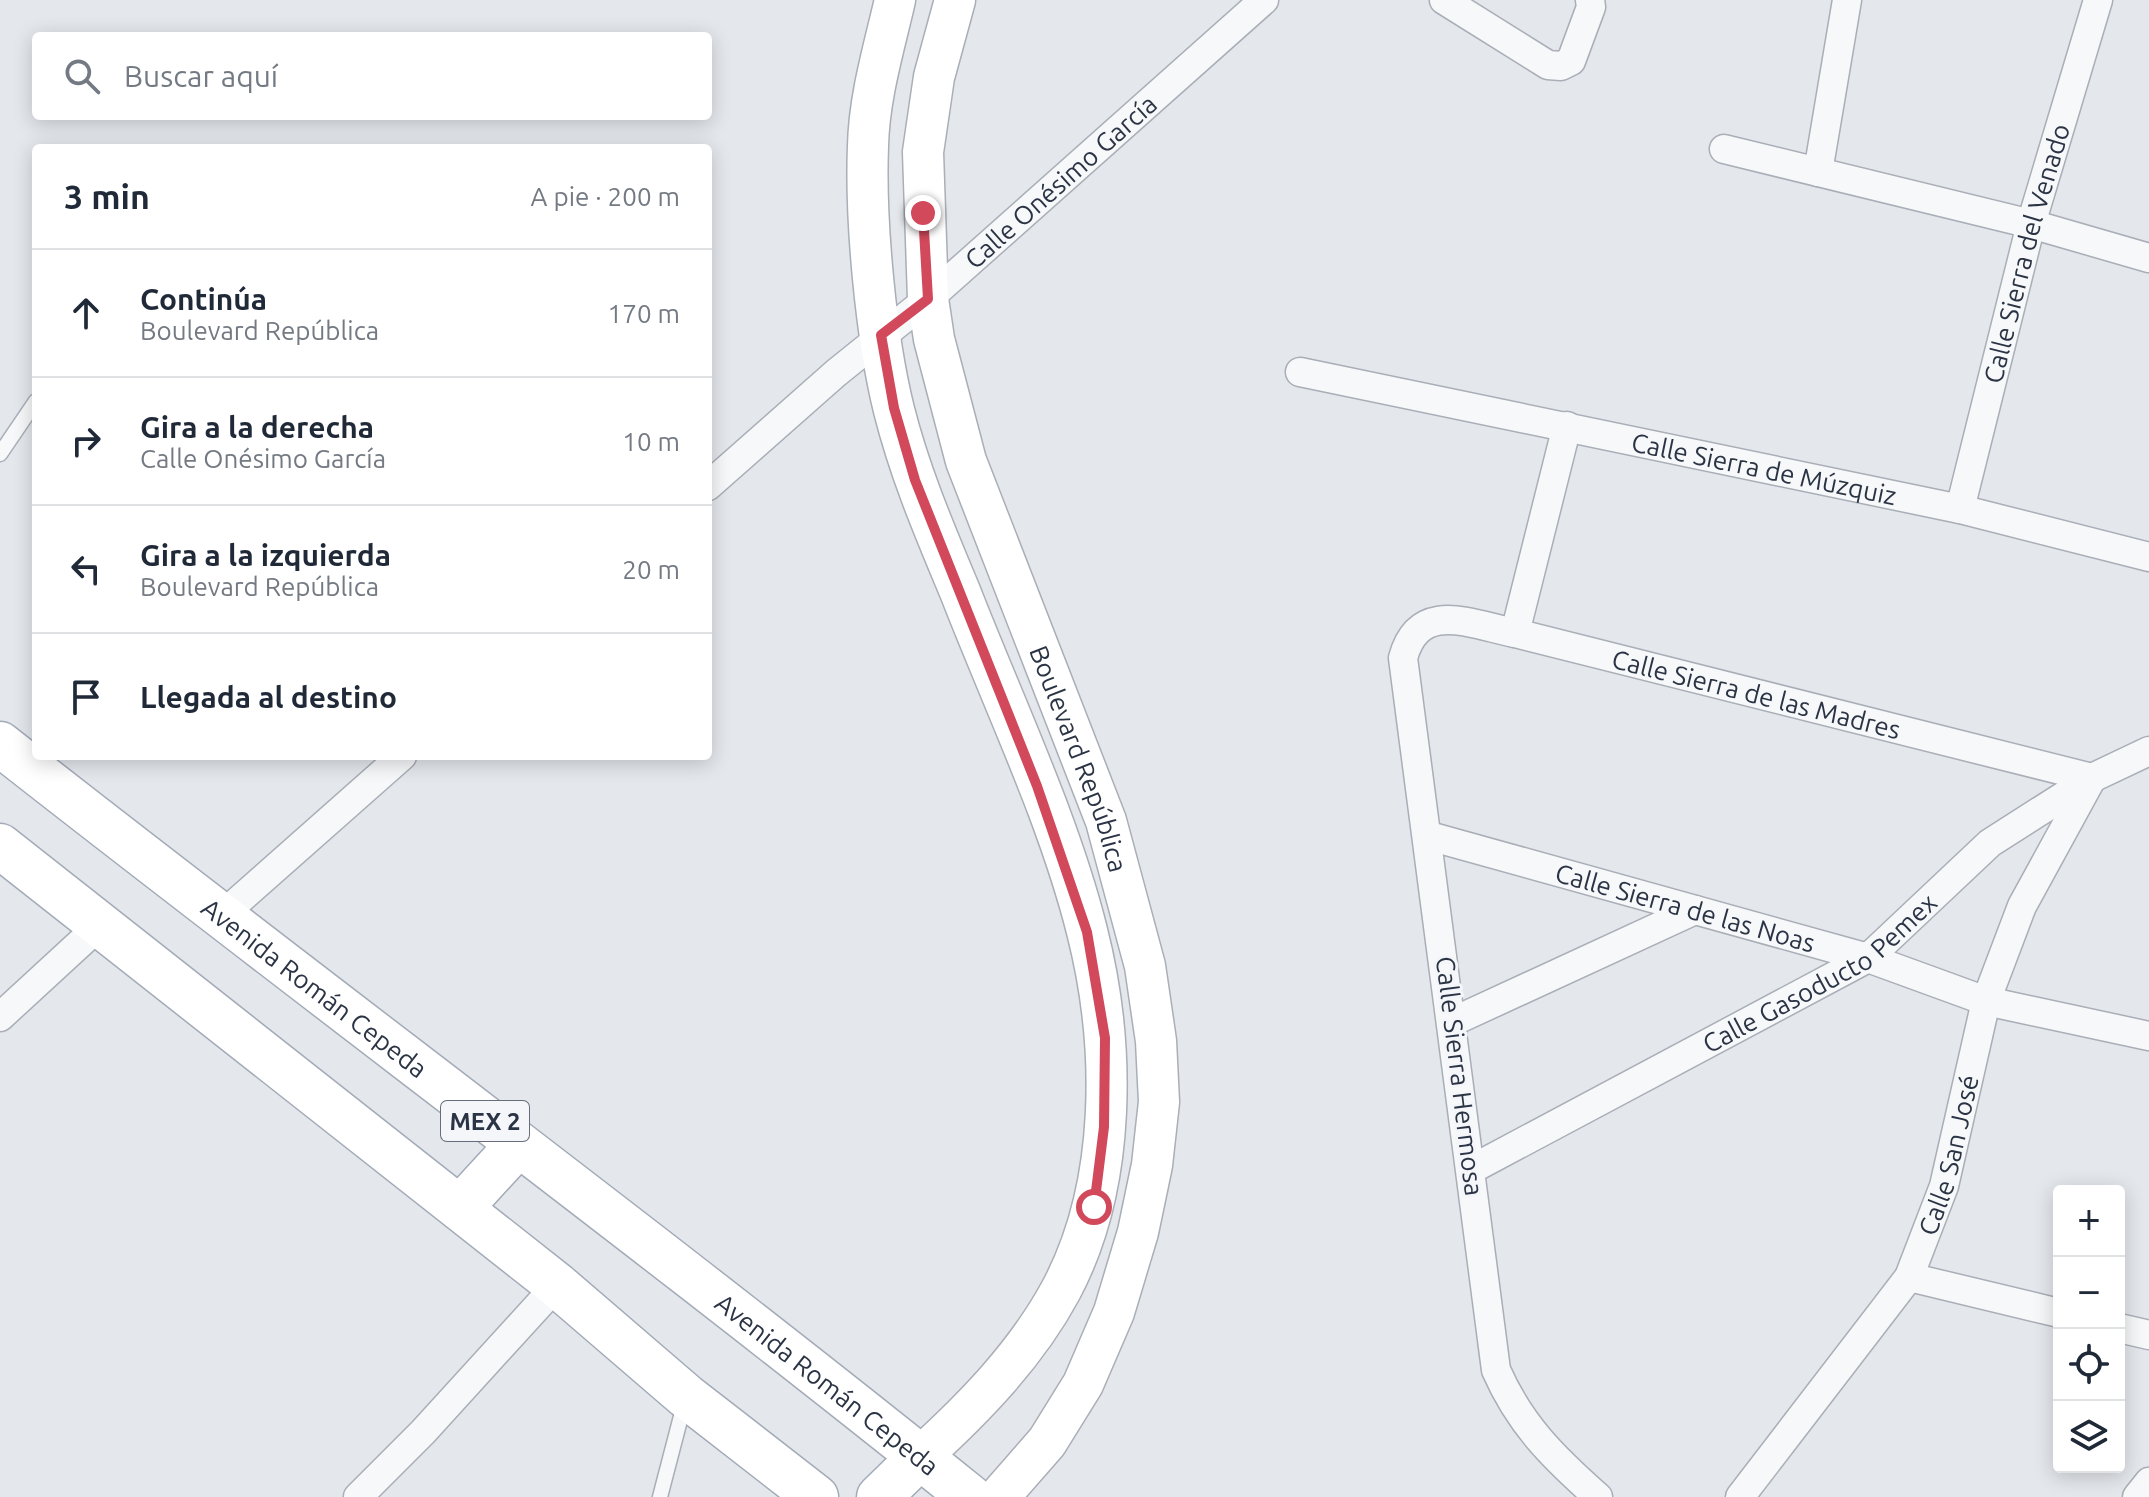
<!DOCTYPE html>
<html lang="es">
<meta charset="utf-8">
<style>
body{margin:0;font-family:Ubuntu,sans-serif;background:#f2f2f3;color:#1f2937}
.controls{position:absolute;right:24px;bottom:24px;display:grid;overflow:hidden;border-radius:8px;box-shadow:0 4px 20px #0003}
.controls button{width:72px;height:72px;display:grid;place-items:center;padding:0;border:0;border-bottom:2px solid #e0e1e3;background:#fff;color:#1f2937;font:40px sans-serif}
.stop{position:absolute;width:24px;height:24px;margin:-18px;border:6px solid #d1495b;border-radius:50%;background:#fff}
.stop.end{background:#d1495b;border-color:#fff;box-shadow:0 2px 8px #0008}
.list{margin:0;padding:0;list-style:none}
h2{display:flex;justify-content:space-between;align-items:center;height:104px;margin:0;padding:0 32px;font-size:34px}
h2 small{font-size:26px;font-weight:400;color:#747a83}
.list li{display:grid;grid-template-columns:52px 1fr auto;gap:24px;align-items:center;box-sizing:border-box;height:128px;padding:0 32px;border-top:2px solid #e0e1e3}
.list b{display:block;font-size:30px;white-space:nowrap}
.list p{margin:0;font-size:26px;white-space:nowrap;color:#747a83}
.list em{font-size:26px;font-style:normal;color:#747a83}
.icon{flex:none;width:44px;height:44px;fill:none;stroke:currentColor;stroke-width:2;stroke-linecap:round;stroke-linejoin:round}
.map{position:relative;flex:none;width:2149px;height:1497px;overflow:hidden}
.search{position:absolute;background:#fff;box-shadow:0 4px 20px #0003;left:32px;top:32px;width:680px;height:88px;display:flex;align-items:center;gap:20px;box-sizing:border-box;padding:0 28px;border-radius:8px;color:#747a83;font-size:30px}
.panel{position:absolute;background:#fff;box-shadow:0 4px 20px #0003;left:32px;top:144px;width:680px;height:616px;border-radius:8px}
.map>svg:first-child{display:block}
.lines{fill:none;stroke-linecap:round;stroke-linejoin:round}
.service-casing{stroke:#a9aeb7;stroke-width:17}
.minor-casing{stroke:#a9aeb7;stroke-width:31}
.secondary-casing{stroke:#a9aeb7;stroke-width:43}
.primary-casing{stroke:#a3abb8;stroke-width:47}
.service{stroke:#f7f8fa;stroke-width:14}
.minor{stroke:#f7f8fa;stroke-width:28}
.secondary{stroke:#fff;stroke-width:40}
.primary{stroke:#fff;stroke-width:44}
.route{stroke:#d1495b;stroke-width:10}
.labels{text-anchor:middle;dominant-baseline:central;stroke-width:6;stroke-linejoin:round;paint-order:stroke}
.shield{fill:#f4f6f9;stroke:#676e7b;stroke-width:2}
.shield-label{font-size:24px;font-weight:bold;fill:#2b3445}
.street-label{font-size:26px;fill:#2b3445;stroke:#f4f6f9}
</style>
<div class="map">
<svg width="2149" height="1497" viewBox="0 0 2149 1497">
<rect width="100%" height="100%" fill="#e4e7ec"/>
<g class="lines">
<g class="service-casing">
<g id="service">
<polyline points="0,454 36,401"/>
<polyline points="660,1497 685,1401"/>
</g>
</g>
<g class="minor-casing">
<g id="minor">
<polyline points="1444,0 1548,65 1561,66 1571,61 1591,7 1590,0"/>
<polyline points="1724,149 2031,224 2149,258"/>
<polyline points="1818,172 1847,0"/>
<path id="s1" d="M1300,372L1960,509L2149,557"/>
<path id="s2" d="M708,486L836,373L928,299L1264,0"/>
<path id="s3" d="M1960,509L2031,224L2098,0"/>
<polyline points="1515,633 1567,426"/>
<path id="s4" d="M1429,836L1868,958L1986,1001L2149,1036"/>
<polyline points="220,917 402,756"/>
<polyline points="0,1017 100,925"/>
<polyline points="1452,1022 1695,910"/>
<path id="s5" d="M1472,1169L1868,958L1990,843L2092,778L2149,751"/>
<polyline points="1909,1277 2059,1313"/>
<polyline points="2119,1328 2149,1335"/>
<polyline points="358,1497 423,1432 557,1285"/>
<path id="s6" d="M1598,1497C1554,1458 1520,1425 1496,1370L1403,658C1419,599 1470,624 1515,633L2092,778"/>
<path id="s7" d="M1740,1497L1909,1277L1944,1186L1986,1001L2022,906L2092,778"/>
<polyline points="2137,1497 2149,1482"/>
</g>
</g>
<g class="secondary-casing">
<g id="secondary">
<path d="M895,0C884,48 869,97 868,146C865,221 876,338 894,410C910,474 936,534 961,594C1003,702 1059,819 1087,931C1116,1045 1117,1185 1061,1290C1026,1355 973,1409 920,1457"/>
<path id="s8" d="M955,0L934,77L923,152L928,299L934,339L966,461L1106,821L1145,966L1156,1041L1159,1102L1152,1165L1138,1232L1114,1312L1083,1384L1047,1442L999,1497"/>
</g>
</g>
<g class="primary-casing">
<g id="primary">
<path id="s9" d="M0,744C322,997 651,1240 970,1497"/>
<polyline points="0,846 557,1285 686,1396 816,1497"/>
<polyline points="460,1208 517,1146"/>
<polyline points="879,1497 920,1457"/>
</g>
</g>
<use href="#service" class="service"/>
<use href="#minor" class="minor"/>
<use href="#secondary" class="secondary"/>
<use href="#primary" class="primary"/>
</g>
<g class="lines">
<polyline class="route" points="923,213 928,299 881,335 894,408 915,480 1037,786 1087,932 1105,1038 1104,1127 1094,1207"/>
</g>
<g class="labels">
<rect class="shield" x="441" y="1101" width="88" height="40" rx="6"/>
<g class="shield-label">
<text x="485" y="1121">MEX 2</text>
</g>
<g class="street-label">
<text stroke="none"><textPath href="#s2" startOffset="466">Calle Onésimo García</textPath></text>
<text stroke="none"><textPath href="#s3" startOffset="264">Calle Sierra del Venado</textPath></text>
<text stroke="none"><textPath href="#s1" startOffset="474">Calle Sierra de Múzquiz</textPath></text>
<text stroke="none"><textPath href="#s6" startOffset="1264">Calle Sierra de las Madres</textPath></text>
<text stroke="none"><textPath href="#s8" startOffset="788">Boulevard República</textPath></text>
<text stroke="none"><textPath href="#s4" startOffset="266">Calle Sierra de las Noas</textPath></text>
<text stroke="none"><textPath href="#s5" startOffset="400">Calle Gasoducto Pemex</textPath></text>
<text stroke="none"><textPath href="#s9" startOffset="398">Avenida Román Cepeda</textPath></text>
<text transform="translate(1460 1076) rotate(83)">Calle Sierra Hermosa</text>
<text stroke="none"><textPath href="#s7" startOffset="406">Calle San José</textPath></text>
<text stroke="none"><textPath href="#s9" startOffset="1046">Avenida Román Cepeda</textPath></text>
</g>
</g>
</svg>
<div class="controls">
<button>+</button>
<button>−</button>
<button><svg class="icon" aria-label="locate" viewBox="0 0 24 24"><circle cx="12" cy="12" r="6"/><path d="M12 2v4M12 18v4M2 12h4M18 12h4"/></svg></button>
<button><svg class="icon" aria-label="layers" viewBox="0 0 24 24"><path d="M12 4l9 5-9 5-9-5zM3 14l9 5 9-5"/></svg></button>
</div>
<div class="stop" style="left:1094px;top:1207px"></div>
<div class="stop end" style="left:923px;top:213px"></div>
<div class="search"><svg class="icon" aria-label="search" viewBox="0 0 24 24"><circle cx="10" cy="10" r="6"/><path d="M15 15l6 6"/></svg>Buscar aquí</div>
<section class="panel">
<h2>3 min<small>A pie · 200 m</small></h2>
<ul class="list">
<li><svg class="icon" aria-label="ahead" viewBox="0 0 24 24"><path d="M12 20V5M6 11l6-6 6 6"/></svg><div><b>Continúa</b><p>Boulevard República</p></div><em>170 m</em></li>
<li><svg class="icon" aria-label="right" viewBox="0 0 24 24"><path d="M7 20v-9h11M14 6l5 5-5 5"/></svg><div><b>Gira a la derecha</b><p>Calle Onésimo García</p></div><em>10 m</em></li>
<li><svg class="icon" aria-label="left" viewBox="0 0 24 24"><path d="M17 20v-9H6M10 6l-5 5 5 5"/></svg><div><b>Gira a la izquierda</b><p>Boulevard República</p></div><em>20 m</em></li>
<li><svg class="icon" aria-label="arrive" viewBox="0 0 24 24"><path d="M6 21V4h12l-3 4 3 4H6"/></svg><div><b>Llegada al destino</b></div></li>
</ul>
</section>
</div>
